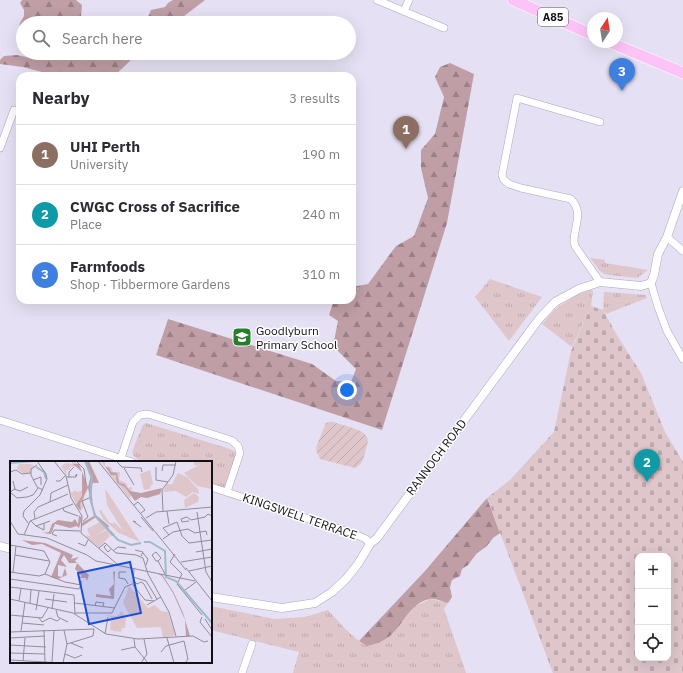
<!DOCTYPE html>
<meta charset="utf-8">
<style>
body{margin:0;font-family:"IBM Plex Sans",sans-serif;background:#f2f2f3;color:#2b2b33}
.controls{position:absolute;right:12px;bottom:12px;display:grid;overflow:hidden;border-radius:8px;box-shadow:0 4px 16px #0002}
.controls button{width:36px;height:36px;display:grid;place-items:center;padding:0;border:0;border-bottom:1px solid #e1e1e2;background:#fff;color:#2b2b33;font:20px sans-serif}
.compass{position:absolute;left:587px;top:12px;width:36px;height:36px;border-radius:50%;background:#fff;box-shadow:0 4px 16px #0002;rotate:12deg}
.you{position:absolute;left:347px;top:390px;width:14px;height:14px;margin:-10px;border:3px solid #fff;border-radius:50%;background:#1a73e8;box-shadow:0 0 0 6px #1a73e833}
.badge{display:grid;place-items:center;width:26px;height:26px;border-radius:50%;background:#b45309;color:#fff;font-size:13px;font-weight:700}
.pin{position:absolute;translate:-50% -33px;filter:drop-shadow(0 1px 2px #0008)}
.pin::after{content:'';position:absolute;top:21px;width:14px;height:12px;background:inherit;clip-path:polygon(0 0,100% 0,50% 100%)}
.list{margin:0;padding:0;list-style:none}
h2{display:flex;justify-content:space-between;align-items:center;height:52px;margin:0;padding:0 16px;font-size:17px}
h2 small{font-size:13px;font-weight:400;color:#7c7c81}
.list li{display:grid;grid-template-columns:26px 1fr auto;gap:12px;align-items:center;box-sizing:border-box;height:60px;padding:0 16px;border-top:1px solid #e1e1e2}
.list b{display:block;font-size:15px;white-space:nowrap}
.list p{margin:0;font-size:13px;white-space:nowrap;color:#7c7c81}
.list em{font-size:13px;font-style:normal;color:#7c7c81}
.icon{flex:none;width:22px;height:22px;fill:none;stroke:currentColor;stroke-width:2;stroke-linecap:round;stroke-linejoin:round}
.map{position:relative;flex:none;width:683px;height:673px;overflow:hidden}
.search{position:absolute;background:#fff;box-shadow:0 4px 16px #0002;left:16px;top:16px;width:340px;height:44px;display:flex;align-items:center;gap:10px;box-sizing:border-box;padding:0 14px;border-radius:22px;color:#7c7c81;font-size:15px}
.panel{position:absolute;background:#fff;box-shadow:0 4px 16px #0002;left:16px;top:72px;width:340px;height:232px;border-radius:12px}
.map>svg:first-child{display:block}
.grass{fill:url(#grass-tufts)}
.forest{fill:url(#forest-firs)}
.cemetery{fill:url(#cemetery-stones);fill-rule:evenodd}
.garden{fill:url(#garden-furrows)}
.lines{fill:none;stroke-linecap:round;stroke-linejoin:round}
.minor-casing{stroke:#aca6b9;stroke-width:8}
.tertiary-casing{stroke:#aca6b9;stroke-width:9}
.primary-casing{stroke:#fff;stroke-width:12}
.minor{stroke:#fff;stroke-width:7}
.tertiary{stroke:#fff;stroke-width:8}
.primary{stroke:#fcc3f7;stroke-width:11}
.labels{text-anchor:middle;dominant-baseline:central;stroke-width:3;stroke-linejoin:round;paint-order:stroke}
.shield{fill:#fff;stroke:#59585c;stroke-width:1}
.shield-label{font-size:11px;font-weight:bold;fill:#121016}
.poi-label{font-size:12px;fill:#121016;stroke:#fff;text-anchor:start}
.street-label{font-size:12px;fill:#121016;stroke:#fff}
.inset-river{fill:none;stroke:#9ebacc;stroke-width:2}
.inset-road{fill:none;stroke:#918d9b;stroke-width:1}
.view{fill:#1d4ed8;fill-opacity:0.15;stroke:#1d4ed8;stroke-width:2}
.inset-edge{fill:none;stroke:#121016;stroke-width:2}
</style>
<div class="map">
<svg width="683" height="673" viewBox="0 0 683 673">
<defs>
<pattern id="grass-tufts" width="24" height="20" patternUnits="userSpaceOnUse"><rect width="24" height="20" fill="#dec6cb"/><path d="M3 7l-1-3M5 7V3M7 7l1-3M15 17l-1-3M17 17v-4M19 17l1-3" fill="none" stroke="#bda9ae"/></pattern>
<pattern id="forest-firs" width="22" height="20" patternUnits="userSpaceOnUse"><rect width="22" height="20" fill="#bf9ea6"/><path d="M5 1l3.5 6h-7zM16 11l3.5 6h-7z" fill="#9a7f86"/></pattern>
<pattern id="cemetery-stones" width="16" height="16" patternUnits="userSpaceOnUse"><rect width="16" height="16" fill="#dec6cb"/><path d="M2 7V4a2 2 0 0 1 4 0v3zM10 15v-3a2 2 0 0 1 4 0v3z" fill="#bda9ae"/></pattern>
<pattern id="garden-furrows" width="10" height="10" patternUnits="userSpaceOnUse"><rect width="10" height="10" fill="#dec6cb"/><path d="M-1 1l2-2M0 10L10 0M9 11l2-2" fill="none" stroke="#bda9ae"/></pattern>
</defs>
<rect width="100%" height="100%" fill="#e6e0f4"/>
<g class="grass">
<polygon points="590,258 605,260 605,263 648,270 637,278 609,275 604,274 600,271"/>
<polygon points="490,279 542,297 509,341 475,297"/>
<polygon points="591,290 593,291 591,306 572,347 542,324 555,309 577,295"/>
<polygon points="604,292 646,295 647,298 606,314 603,310"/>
<path d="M146,423L230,449L234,451L236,455L225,488L211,484V462H143C137,460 134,457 132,452L142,427L143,425Z"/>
<path d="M431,599L448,603L444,609L466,673H293L299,652L211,630V606L274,619L305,617L328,610C340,623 351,637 367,646L391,635L415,606Z"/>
</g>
<g class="forest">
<polygon points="22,0 76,0 82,5 81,16 88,23 23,23 23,42 17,38 20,23 24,16 24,10 20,3"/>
<polygon points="173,0 205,0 175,23 147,23 148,17 151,10 165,7 168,3"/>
<polygon points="37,53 130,53 130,61 114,76 57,76 23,67 0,64 0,60 4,56 17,55 35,59"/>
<polygon points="450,63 474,74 447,223 382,430 156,355 168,319 312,364 336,381 351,382 356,369 333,346 338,321 329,315 334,300 352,300 352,287 368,284 396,246 414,236 428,198 421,168 421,150 435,134 444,97 435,77 440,67"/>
<path d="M487,498L500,533L493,538L486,547L477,553L468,565L462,569L460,576L452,580L450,587L452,597L448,603C443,602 435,598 430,599C412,602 404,622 392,634C385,641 376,644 367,646L359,641L425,571Z"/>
</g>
<path class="cemetery" d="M591,306L603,310L618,337L641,373L665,432L683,462V673H553L487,498L510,480L554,432L571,351ZM638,556H668V658H638Z"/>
<path class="garden" d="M329,422H333C341,425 364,429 367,437C369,442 366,448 365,453C363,460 362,464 355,468L320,459L316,450L317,445L325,425L326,423Z"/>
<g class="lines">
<g class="minor-casing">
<g id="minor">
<polyline points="377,0 444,28"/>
<polyline points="404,11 409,0"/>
<polyline points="0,148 14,110"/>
<polyline points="667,237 683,251"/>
<path d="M600,282L575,246L574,242C574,225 584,213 571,199L521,188L509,184L504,180L502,175L517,98L600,122"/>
<polyline points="651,283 658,307 667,331 683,359"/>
<polyline points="0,420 132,462"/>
<polyline points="121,458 133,422 140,415 148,414 231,440 238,446 240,453 227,492"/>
<polyline points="211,487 352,533 366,539 370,544"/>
<polyline points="242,673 252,644"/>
</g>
</g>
<g class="tertiary-casing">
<g id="tertiary">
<polyline points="0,546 11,549"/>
<polyline points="211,597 282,608 315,603 332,592 346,579 358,564 370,544 377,538 539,319 555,302 579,289 600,282 641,286 651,283 654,275 658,254 667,237 683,191"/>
</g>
</g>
<g class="primary-casing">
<g id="primary">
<polyline points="513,0 593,35"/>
<polyline points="609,42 683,73"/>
</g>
</g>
<use href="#minor" class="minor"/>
<use href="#tertiary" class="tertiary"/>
<use href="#primary" class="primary"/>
</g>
<defs>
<g id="school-square" transform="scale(1)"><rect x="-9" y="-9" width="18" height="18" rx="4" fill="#267e2d" stroke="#fff"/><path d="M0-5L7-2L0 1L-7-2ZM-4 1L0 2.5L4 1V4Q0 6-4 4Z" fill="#fff"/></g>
</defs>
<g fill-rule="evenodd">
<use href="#school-square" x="242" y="337"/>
</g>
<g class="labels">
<rect class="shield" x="538" y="8" width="30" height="18" rx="3"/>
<g class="shield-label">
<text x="553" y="17">A85</text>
</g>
<g class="poi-label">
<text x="256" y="330">Goodlyburn<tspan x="256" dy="14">Primary School</tspan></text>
</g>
<g class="street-label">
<text transform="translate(436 457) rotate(-53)">RANNOCH ROAD</text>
<text transform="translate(300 516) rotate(19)">KINGSWELL TERRACE</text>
</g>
</g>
<g transform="translate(10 461)">
<rect width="202" height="202" fill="#e6e0f4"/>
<path d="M62,0L68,3H64L67,6L61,5L60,9H56L57,15L51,5L56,2L62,3ZM91,0H95V5L101,6L103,11H110L109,19L116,22L118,27L122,26L120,38L99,12ZM183,0H202V28L187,25L174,12L191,3L185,5ZM9,3H21L24,5L20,12L14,13L7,8ZM140,9L143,23L141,24L140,28L134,29L130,13ZM168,12L177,16L188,28L189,33L183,31L176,36L166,30L153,31L157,23H162ZM95,28L100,35L130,81L109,72L93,58L89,50L91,49L99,61L103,63L104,61L113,70L97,44ZM59,29L62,32L65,29L67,31L75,29L73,47L69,49ZM97,69L100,75L89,86L76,76L77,74L81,76ZM112,150L116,158L115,167H112L111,171L106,170L104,174L105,170L100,169L101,156L94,154L107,155Z" fill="#dec6cb"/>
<path d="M75,0H79L89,22H83L81,25L83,46L86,54L99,65L98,67L105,74L102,75L86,56L71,66L73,61L84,55L78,27L70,43L71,50L66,44L72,35V11L63,3H69L78,26L81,14ZM96,6L99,7L101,11L107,12L109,22L114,23L120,30L131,32L152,27L150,33L137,37L131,36L125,40L115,26L107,22L106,14H101ZM69,54L72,57L69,67L67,65L60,67L45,63L41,73L33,72L39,71L42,63L48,59L62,61L65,58L68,63ZM12,79L35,82L63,94L61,98L69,96L65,100L79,114L77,120L76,117H69L72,115L65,108L67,102H59L54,94L51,99L57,106L48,104V115L52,116L55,107L57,114L48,118L41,116L51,92L32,83L22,84ZM105,110L104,138L86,136V133L101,135L99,128L104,123L103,111ZM148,113H152L164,132L173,152L180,175H176L175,159L163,132L152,115Z" fill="#bf9ea6"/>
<path d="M119,125L138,147L145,144L151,150L158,151L165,174L153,177L151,166L127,167L113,142Z" fill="#dec6cb"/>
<path d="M184,32L189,36L188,41L175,47L174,39ZM90,61L96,68L81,77L77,68Z" fill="#dec6cb"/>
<path class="inset-river" d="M75,0L82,18L80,37L85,55L108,79L121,84L131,82M0,2L24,0M26,6L34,11L36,18M134,81H140L155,90L156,116L166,120L202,162"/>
<path class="inset-road" d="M44,0L56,15L61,37L72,55L71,72L107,103M66,0L74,8L76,23M88,0L176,109M106,0L112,6L131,7L132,11M27,4L21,8V14L27,26L33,29M146,6V19L158,21M114,7L124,24M152,10L153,4H166M0,11L6,9L12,13L21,12M57,16H66L67,13L65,15M59,16V11L64,6M23,19L31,16V24M46,20H50L56,14M4,28L10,30L18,26M0,31L7,37L17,36L23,34L28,27M0,31L5,28L3,20M40,41L41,32L58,24M124,44L128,41L130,43L135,49L131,52M53,47L54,50L68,55M153,50L152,29L163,14L166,0M157,50L159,63M187,51L196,111L202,121M131,56L143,70M136,57L146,51L202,46M25,58L24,51L28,46L58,33M0,60L8,73L37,77L77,94L86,100L185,120M21,60L26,65L40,60M73,60L78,56L72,40L79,37M179,60L172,61L171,58L177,56L181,59L195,56L198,53L202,55M126,61L123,60L131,66M18,62L13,55L14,50L30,34L37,18L36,13L27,0M26,65L34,69V62M14,74L20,60L63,43M159,74L153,67L167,61L172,75L179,82L202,79M47,75L42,73L44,69L70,70M153,78L163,71L178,68L185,72L196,70L197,74M68,82L75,85L78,79M97,83L94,86L96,89L98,91L101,88M0,84L34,90L40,101L35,113M89,87L95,82L106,92L126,94L133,97L138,113L159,151L166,175M125,89L133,91L131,95M103,90L108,86L116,87M186,91L202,88M133,92L138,98L136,104M165,93L160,101L172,113L168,121M5,94L39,100M148,100H146L142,94L146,91L151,97L148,100L155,113M171,101L202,96M176,107L202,140M124,108L123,124L135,139L144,140M179,110L202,105M0,111L29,115L35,113M3,111L6,85M116,111H109V117L115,118L118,123M35,113L55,121L71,124V120M123,116L136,120L147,138M0,118L69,128L71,124M123,119L127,123L131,121L134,123L142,138M167,123L192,154M0,126L64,134L65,153M175,129L186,121M0,138L63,152L96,173L128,178L183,175L194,181L198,180M35,138L57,141M9,140L11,127M20,142L21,129M65,142L105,147M137,144L151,136M85,145L86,141L94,142L93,145M42,148L44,133M26,149L29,130M46,149L48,156L58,161M65,152H102L115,126L122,123M0,154L32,157L38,147M192,156L190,161L202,176M29,157L32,161L40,157L47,160L50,158M195,158L202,169M12,162L34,164M34,169L35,201M11,170L15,141M0,171L84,168M95,173L98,156M0,177L35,175M157,177L164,202M124,178L125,186L138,202M61,182L73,187M57,183L83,175L84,168M0,184L36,186M111,189L125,186M151,191L156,185L174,180L178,198L175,202M0,192L35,193M55,193L65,197L72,194M0,199L53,202M13,200L15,177M42,201L44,169M53,202L57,183L54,169M131,202L137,193L134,178"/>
<path class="view" d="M120,101L131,152L79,163L68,112Z"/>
<rect width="202" height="202" class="inset-edge"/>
</g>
</svg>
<div class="controls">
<button>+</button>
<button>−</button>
<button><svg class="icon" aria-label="locate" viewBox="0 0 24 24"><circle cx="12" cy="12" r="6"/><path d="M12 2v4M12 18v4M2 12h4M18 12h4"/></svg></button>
</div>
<svg class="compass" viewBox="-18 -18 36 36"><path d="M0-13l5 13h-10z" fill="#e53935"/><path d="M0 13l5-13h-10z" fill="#7c7c81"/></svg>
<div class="you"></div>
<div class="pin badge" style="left:406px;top:149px;background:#8d6e63">1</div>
<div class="pin badge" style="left:647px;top:482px;background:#0f9aa8">2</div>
<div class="pin badge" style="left:622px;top:91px;background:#3f7fe0">3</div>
<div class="search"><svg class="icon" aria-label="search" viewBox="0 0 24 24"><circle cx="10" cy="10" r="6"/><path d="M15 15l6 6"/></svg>Search here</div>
<section class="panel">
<h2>Nearby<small>3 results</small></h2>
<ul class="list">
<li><span class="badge" style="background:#8d6e63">1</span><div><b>UHI Perth</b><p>University</p></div><em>190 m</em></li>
<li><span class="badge" style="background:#0f9aa8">2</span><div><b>CWGC Cross of Sacrifice</b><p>Place</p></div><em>240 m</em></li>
<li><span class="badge" style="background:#3f7fe0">3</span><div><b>Farmfoods</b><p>Shop · Tibbermore Gardens</p></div><em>310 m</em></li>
</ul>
</section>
</div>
